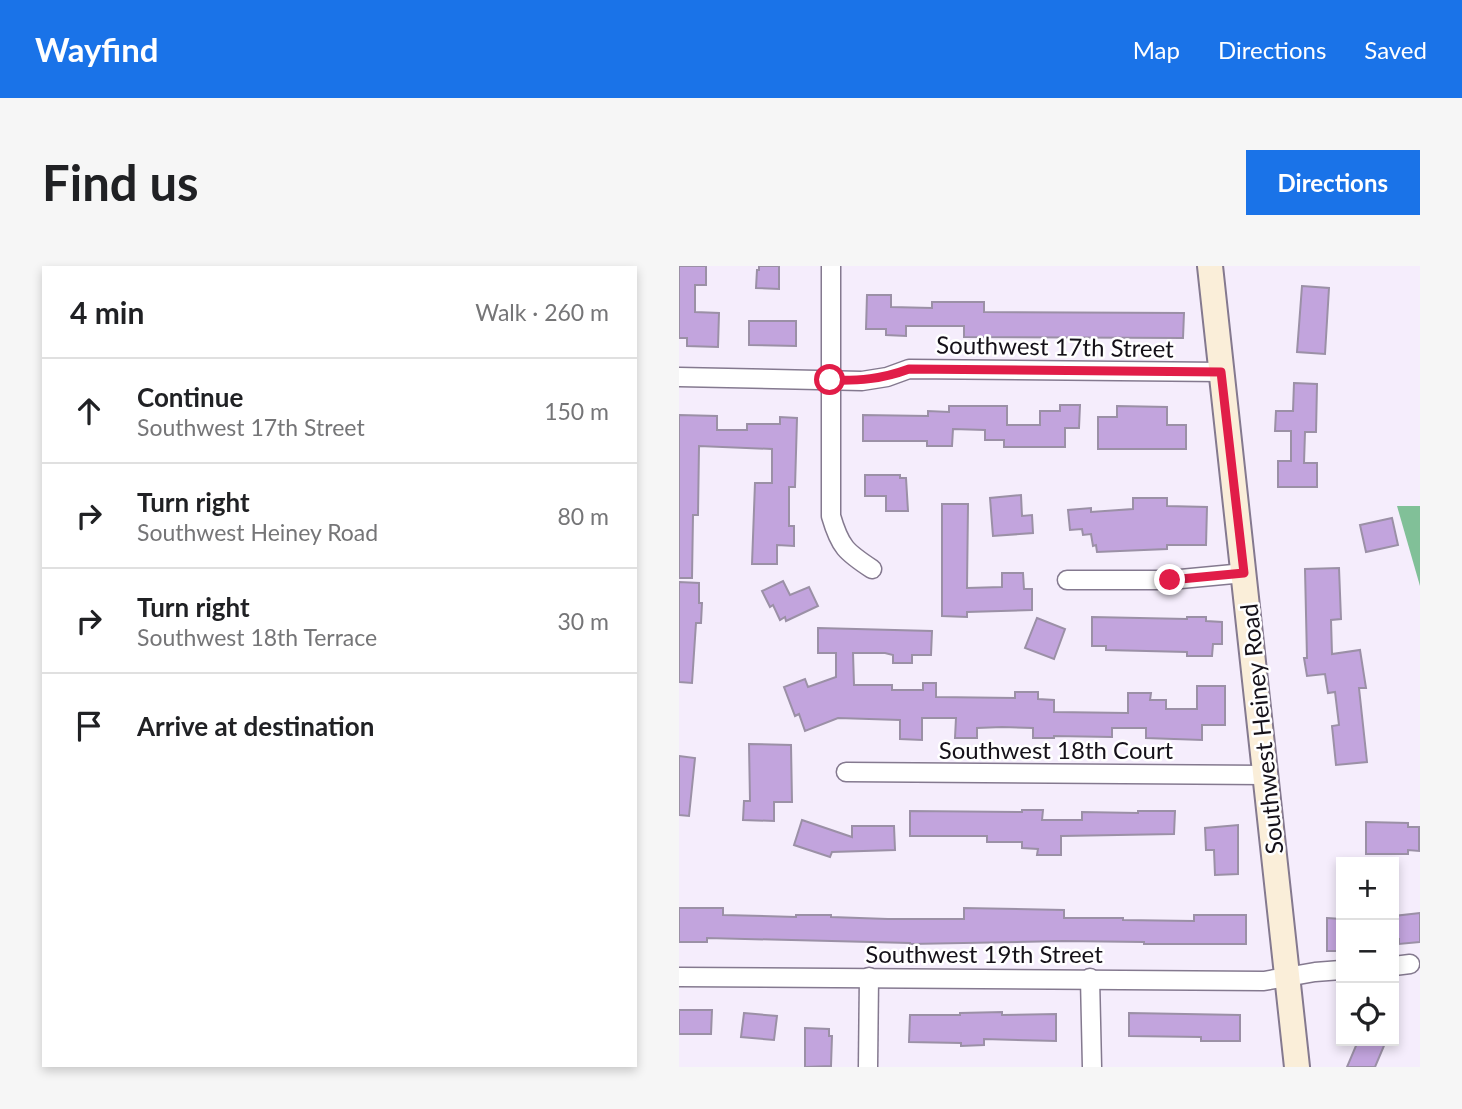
<!DOCTYPE html>
<meta charset="utf-8">
<style>
body{margin:0;font-family:Lato,sans-serif;background:#f6f6f6;color:#202124}
.controls{position:absolute;right:21px;bottom:21px;display:grid;overflow:hidden;border-radius:0px;box-shadow:0 4px 10px #0003}
.controls button{width:63px;height:63px;display:grid;place-items:center;padding:0;border:0;border-bottom:2px solid #e0e0e0;background:#fff;color:#202124;font:35px sans-serif}
.stop{position:absolute;width:21px;height:21px;margin:-16px;border:5px solid #e11d48;border-radius:50%;background:#fff}
.stop.end{background:#e11d48;border-color:#fff;box-shadow:0 2px 7px #0008}
.list{margin:0;padding:0;list-style:none}
h2{display:flex;justify-content:space-between;align-items:center;height:91px;margin:0;padding:0 28px;font-size:30px}
h2 small{font-size:23px;font-weight:400;color:#757577}
.list li{display:grid;grid-template-columns:46px 1fr auto;gap:21px;align-items:center;box-sizing:border-box;height:105px;padding:0 28px;border-top:2px solid #e0e0e0}
.list b{display:block;font-size:26px;white-space:nowrap}
.list p{margin:0;font-size:23px;white-space:nowrap;color:#757577}
.list em{font-size:23px;font-style:normal;color:#757577}
.icon{flex:none;width:38px;height:38px;fill:none;stroke:currentColor;stroke-width:2;stroke-linecap:round;stroke-linejoin:round}
.map{position:relative;flex:none;width:741px;height:801px;overflow:hidden;border-radius:0px}
header{display:flex;align-items:center;gap:42px;box-sizing:border-box;height:98px;padding:0 35px;background:#1a73e8;color:#fff}
header strong{font-size:33px}
nav{display:flex;gap:38px;margin-inline-start:auto;font-size:24px}
.intro{display:flex;align-items:center;justify-content:space-between;box-sizing:border-box;height:168px;padding:0 42px}
h1{margin:0;font-size:49px}
.button{padding:18px 32px;border-radius:0px;background:#1a73e8;color:#fff;font-size:24px;font-weight:700}
main{display:flex;gap:42px;padding:0 42px}
aside{flex:1;background:#fff;border-radius:0px;box-shadow:0 4px 10px #0003}
.map>svg:first-child{display:block}
.forest{fill:#81c098}
.building{fill:#c2a4dd;stroke:#9b90a6;stroke-width:2}
.lines{fill:none;stroke-linecap:round;stroke-linejoin:round}
.street-casing{stroke:#84798f;stroke-width:21}
.secondary-casing{stroke:#84798f;stroke-width:28}
.street{stroke:#fff;stroke-width:18}
.secondary{stroke:#faeed9;stroke-width:24}
.route{stroke:#e11d48;stroke-width:9}
.labels{text-anchor:middle;dominant-baseline:central;stroke-width:5;stroke-linejoin:round;paint-order:stroke}
.street-label{font-size:24px;fill:#151119;stroke:#fff}
</style>
<header>
<strong>Wayfind</strong>
<nav><a>Map</a><a>Directions</a><a>Saved</a></nav>
</header>
<div class="intro"><h1>Find us</h1><a class="button">Directions</a></div>
<main>
<aside>
<h2>4 min<small>Walk · 260 m</small></h2>
<ul class="list">
<li><svg class="icon" aria-label="ahead" viewBox="0 0 24 24"><path d="M12 20V5M6 11l6-6 6 6"/></svg><div><b>Continue</b><p>Southwest 17th Street</p></div><em>150 m</em></li>
<li><svg class="icon" aria-label="right" viewBox="0 0 24 24"><path d="M7 20v-9h11M14 6l5 5-5 5"/></svg><div><b>Turn right</b><p>Southwest Heiney Road</p></div><em>80 m</em></li>
<li><svg class="icon" aria-label="right" viewBox="0 0 24 24"><path d="M7 20v-9h11M14 6l5 5-5 5"/></svg><div><b>Turn right</b><p>Southwest 18th Terrace</p></div><em>30 m</em></li>
<li><svg class="icon" aria-label="arrive" viewBox="0 0 24 24"><path d="M6 21V4h12l-3 4 3 4H6"/></svg><div><b>Arrive at destination</b></div></li>
</ul>
</aside>
<div class="map">
<svg width="741" height="801" viewBox="0 0 741 801">
<rect width="100%" height="100%" fill="#f5edfc"/>
<polygon class="forest" points="718,240 741,240 741,320"/>
<g class="building">
<polygon points="0,0 27,0 27,19 16,19 16,46 40,47 39,81 8,80 8,72 0,72"/>
<polygon points="80,0 100,0 100,23 77,22 78,4 80,4"/>
<polygon points="623,20 650,22 646,88 618,86"/>
<polygon points="188,29 212,29 212,41 253,42 253,36 305,36 305,46 505,47 504,72 285,71 285,60 227,60 227,70 207,69 207,63 187,63"/>
<polygon points="70,55 117,55 117,80 70,79"/>
<polygon points="615,117 638,118 637,166 626,166 625,197 638,197 638,221 599,221 599,195 612,195 612,165 596,165 597,145 614,145"/>
<polygon points="381,139 401,139 400,162 386,162 386,181 325,181 325,174 306,174 306,164 274,163 273,180 248,180 248,175 184,175 184,149 249,150 249,145 270,146 270,140 328,140 328,159 361,159 361,145 381,145"/>
<polygon points="438,140 488,141 488,159 507,159 507,183 419,183 419,151 438,151"/>
<polygon points="0,149 38,150 38,164 68,164 68,158 101,158 101,151 118,152 116,221 110,221 110,260 115,260 115,280 98,279 98,298 73,298 76,217 93,217 93,183 20,180 19,249 14,249 13,312 0,312"/>
<polygon points="186,209 221,209 221,212 227,212 229,245 207,245 207,230 186,230"/>
<polygon points="342,229 343,250 353,249 354,267 314,270 311,232"/>
<polygon points="454,232 488,232 488,240 528,241 527,279 488,279 488,283 418,286 417,279 414,280 412,268 404,269 403,263 391,264 389,244 412,242 412,246 454,243"/>
<polygon points="263,238 289,238 288,322 323,321 323,307 344,307 345,323 353,323 353,344 288,346 288,351 263,350"/>
<polygon points="713,252 719,279 687,286 681,259"/>
<polygon points="660,302 662,353 652,354 653,388 681,384 687,422 680,422 688,496 657,499 653,460 660,459 656,426 649,427 646,408 628,410 625,392 628,392 626,303"/>
<polygon points="104,315 111,329 130,321 139,340 107,355 106,351 101,354 94,339 91,341 83,325"/>
<polygon points="0,316 20,317 20,337 23,337 22,357 17,357 13,417 0,416"/>
<polygon points="413,351 508,353 508,351 527,351 527,355 543,356 543,378 534,378 533,390 508,390 508,386 427,384 427,380 413,380"/>
<polygon points="358,352 386,363 375,393 346,382"/>
<polygon points="139,362 253,365 252,389 233,389 233,397 214,397 214,389 206,387 174,387 175,419 213,419 213,424 244,424 244,417 257,417 257,431 336,432 336,426 359,426 359,433 375,434 375,446 449,447 449,427 472,427 471,434 487,434 487,443 518,443 518,420 546,420 546,459 523,459 523,474 467,472 467,462 433,462 433,471 375,470 375,472 354,472 354,462 323,461 298,462 298,472 276,472 277,452 243,452 243,474 221,473 221,454 159,452 126,465 120,448 116,450 105,421 126,413 129,421 157,411 157,387 139,387"/>
<polygon points="70,478 112,479 113,536 95,536 95,555 64,554 65,535 71,535"/>
<polygon points="0,490 16,492 10,550 0,549"/>
<polygon points="343,544 364,544 363,554 403,554 403,546 459,547 459,545 496,545 495,568 382,570 382,589 358,589 359,583 343,582 343,576 308,576 308,570 231,570 231,545 343,546"/>
<polygon points="123,554 173,571 173,560 215,560 216,584 153,586 151,591 115,579"/>
<polygon points="687,556 729,557 729,561 740,561 740,585 729,584 729,588 687,588"/>
<polygon points="559,559 559,608 536,609 535,584 527,584 526,562"/>
<polygon points="0,642 44,642 44,649 117,651 117,649 152,649 152,651 209,653 285,653 285,642 385,644 385,652 444,652 444,654 515,655 515,649 567,649 567,678 465,678 465,676 384,675 231,678 231,677 28,672 28,676 0,676"/>
<polygon points="741,647 741,676 720,678 720,673 715,673 715,650"/>
<polygon points="648,652 662,653 662,685 648,685"/>
<polygon points="0,744 33,744 32,768 0,768"/>
<polygon points="323,746 323,749 377,748 377,775 305,773 305,779 282,780 282,777 230,776 231,749 281,749 281,747"/>
<polygon points="65,747 98,750 95,774 62,771"/>
<polygon points="450,747 561,749 561,775 522,775 522,771 450,770"/>
<polygon points="126,762 150,763 150,770 153,770 152,800 126,801"/>
<polygon points="679,775 707,775 696,801 668,801"/>
</g>
<g class="lines">
<g class="street-casing">
<g id="street">
<path d="M152,0V250C161,281 167,286 193,303"/>
<polyline points="0,111 183,115 208,111 230,103 543,106"/>
<polyline points="388,314 491,314 565,307"/>
<polyline points="167,506 587,509"/>
<polyline points="715,700 731,698"/>
<polyline points="0,711 585,715 636,706 662,704"/>
<polyline points="411,712 413,801"/>
<polyline points="189,801 190,711"/>
</g>
</g>
<g class="secondary-casing">
<polyline id="secondary" points="531,0 618,801"/>
</g>
<use href="#street" class="street"/>
<use href="#secondary" class="secondary"/>
</g>
<g class="lines">
<path class="route" d="M151,114C180,115 203,113 230,103L542,106L565,307L491,314"/>
</g>
<g class="labels">
<g class="street-label">
<text transform="translate(376 80) rotate(1)">Southwest 17th Street</text>
<text transform="translate(582 463) rotate(-96)">Southwest Heiney Road</text>
<text x="377" y="483">Southwest 18th Court</text>
<text x="305" y="687">Southwest 19th Street</text>
</g>
</g>
</svg>
<div class="controls">
<button>+</button>
<button>−</button>
<button><svg class="icon" aria-label="locate" viewBox="0 0 24 24"><circle cx="12" cy="12" r="6"/><path d="M12 2v4M12 18v4M2 12h4M18 12h4"/></svg></button>
</div>
<div class="stop" style="left:151px;top:114px"></div>
<div class="stop end" style="left:491px;top:314px"></div>
</div>
</main>
